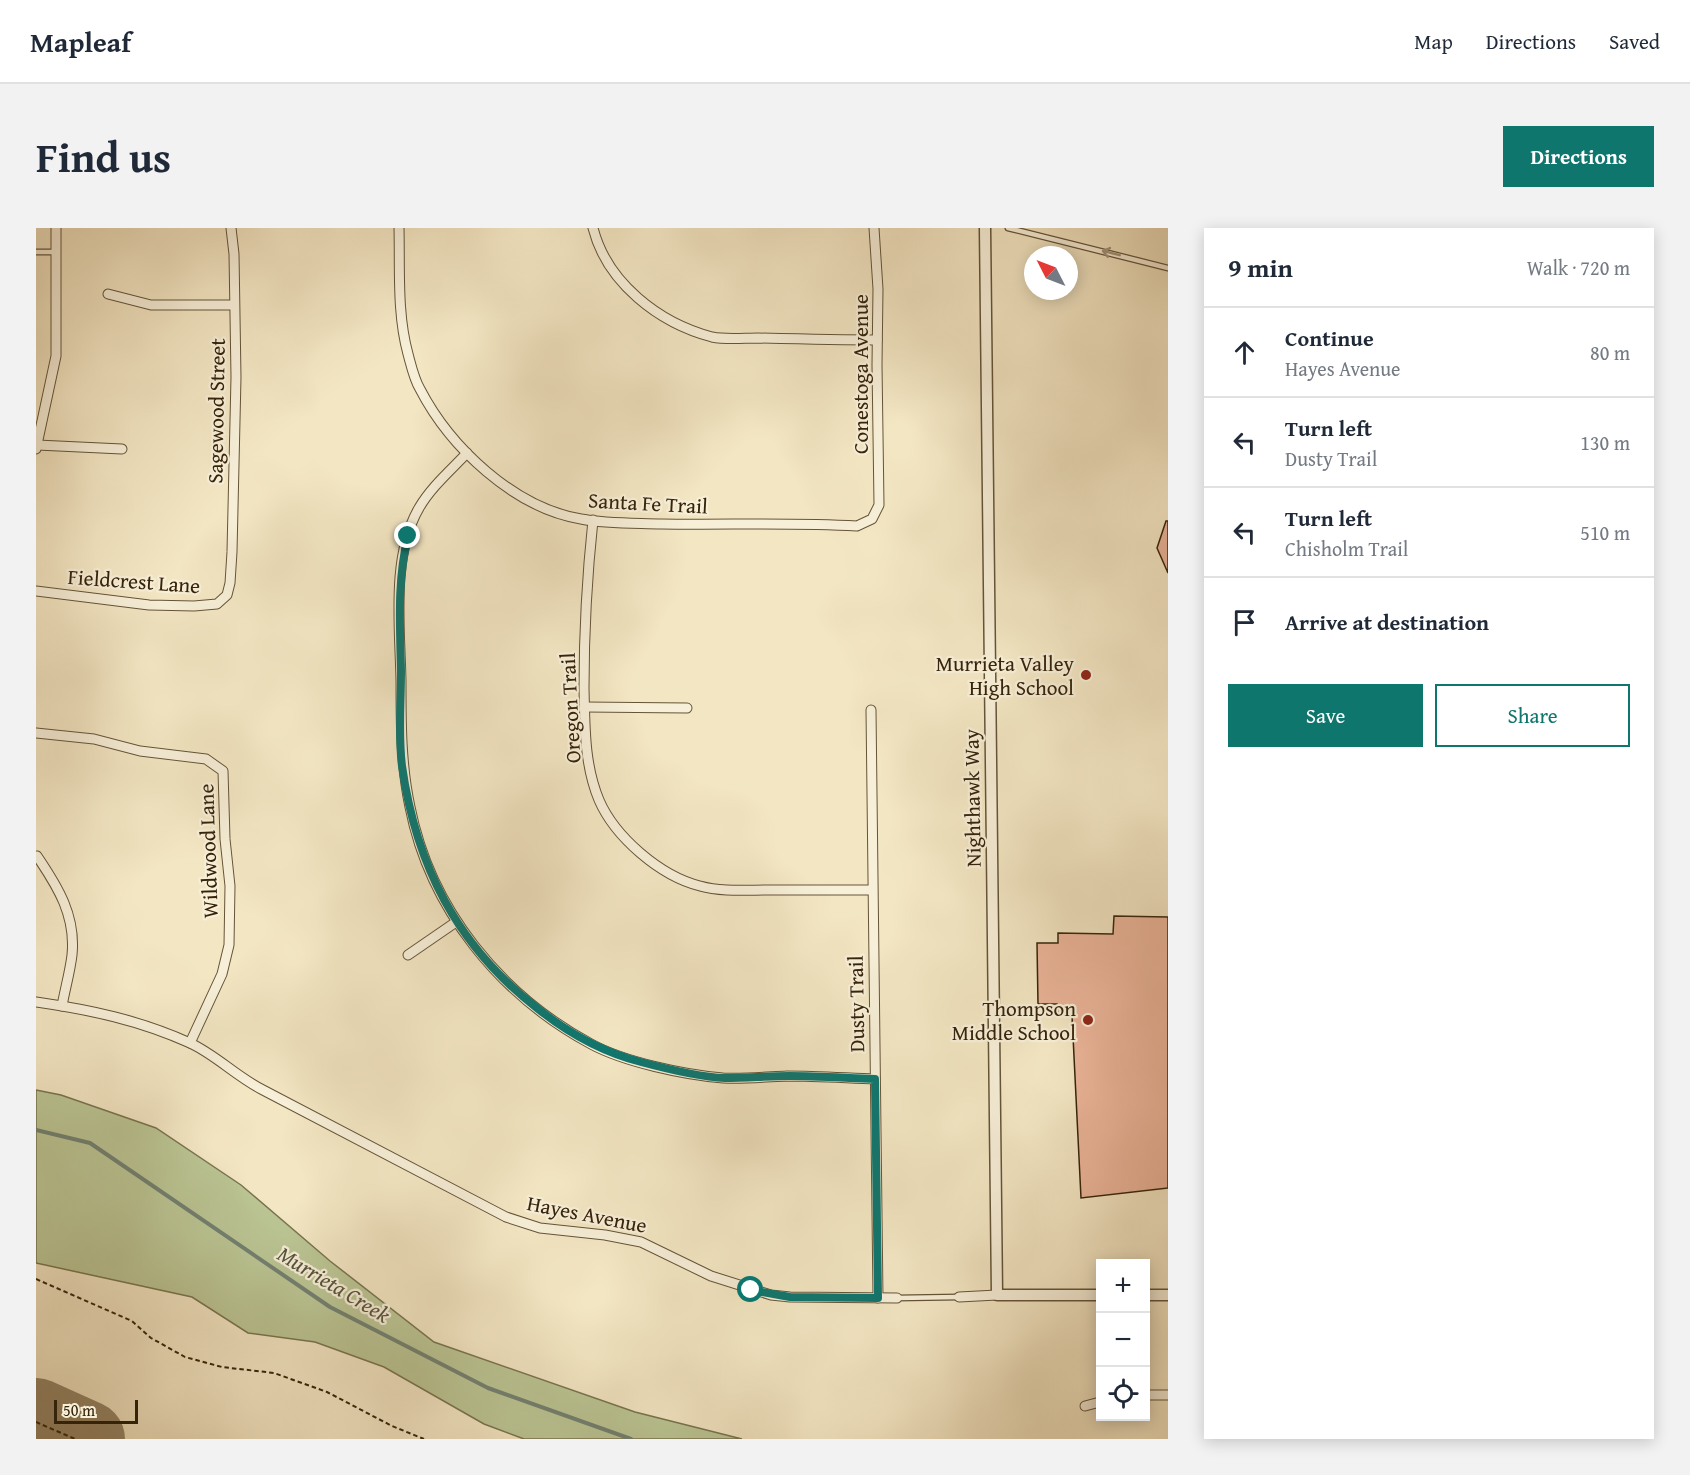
<!DOCTYPE html>
<meta charset="utf-8">
<style>
body{margin:0;font-family:"Gentium Book Plus",serif;background:#f2f2f3;color:#1f2937}
.controls{position:absolute;right:18px;bottom:18px;display:grid;overflow:hidden;border-radius:0px;box-shadow:0 3px 15px #0003}
.controls button{width:54px;height:54px;display:grid;place-items:center;padding:0;border:0;border-bottom:2px solid #e0e1e3;background:#fff;color:#1f2937;font:30px sans-serif}
.compass{position:absolute;left:988px;top:18px;width:54px;height:54px;border-radius:50%;background:#fff;box-shadow:0 3px 15px #0003;rotate:312deg}
.scale{position:absolute;left:18px;bottom:15px;width:84px;box-sizing:border-box;padding-left:6px;border:3px solid #35230a;border-top:0;font-size:16px;line-height:21px;white-space:nowrap;color:#35230a;-webkit-text-stroke:4px #f7efd8;paint-order:stroke}
.stop{position:absolute;width:18px;height:18px;margin:-14px;border:4px solid #0f766e;border-radius:50%;background:#fff}
.stop.end{background:#0f766e;border-color:#fff;box-shadow:0 2px 6px #0008}
.list{margin:0;padding:0;list-style:none}
h2{display:flex;justify-content:space-between;align-items:center;height:78px;margin:0;padding:0 24px;font-size:26px}
h2 small{font-size:20px;font-weight:400;color:#747a83}
.list li{display:grid;grid-template-columns:39px 1fr auto;gap:18px;align-items:center;box-sizing:border-box;height:90px;padding:0 24px;border-top:2px solid #e0e1e3}
.list b{display:block;font-size:22px;white-space:nowrap}
.list p{margin:0;font-size:20px;white-space:nowrap;color:#747a83}
.list em{font-size:20px;font-style:normal;color:#747a83}
.actions{display:flex;gap:12px;padding:18px 24px}
.actions a{flex:1;padding:14px 0;border:2px solid #0f766e;border-radius:0px;text-align:center;font-size:21px;color:#0f766e}
.actions .main{background:#0f766e;color:#fff}
.icon{flex:none;width:33px;height:33px;fill:none;stroke:currentColor;stroke-width:2;stroke-linecap:round;stroke-linejoin:round}
.map{position:relative;flex:none;width:1132px;height:1211px;overflow:hidden;border-radius:0px}
header{display:flex;align-items:center;gap:36px;box-sizing:border-box;height:84px;padding:0 30px;background:#fff;border-bottom:2px solid #e0e1e3}
header strong{font-size:28px}
nav{display:flex;gap:33px;margin-inline-start:auto;font-size:21px}
.intro{display:flex;align-items:center;justify-content:space-between;box-sizing:border-box;height:144px;padding:0 36px}
h1{margin:0;font-size:42px}
.button{padding:15px 27px;border-radius:0px;background:#0f766e;color:#fff;font-size:21px;font-weight:700}
main{display:flex;gap:36px;padding:0 36px}
aside{flex:1;background:#fff;border-radius:0px;box-shadow:0 3px 15px #0003}
.map>svg:first-child{display:block}
.green{fill:#bbc594;stroke:#78744f;stroke-width:1.5}
.lines{fill:none;stroke-linecap:round;stroke-linejoin:round}
.stream{stroke:#728171;stroke-width:4}
.runway{stroke:#948466;stroke-width:76}
.building{fill:#ebb499;stroke:#35230a;stroke-width:1.5}
.service-casing{stroke:#645438;stroke-width:7}
.minor-casing{stroke:#645438;stroke-width:11}
.tertiary-casing{stroke:#645438;stroke-width:13}
.path{stroke:#35230a;stroke-width:2;stroke-dasharray:4.5 3;stroke-linecap:butt}
.service{stroke:#f7efd8;stroke-width:4.5}
.minor{stroke:#f7efd8;stroke-width:9}
.tertiary{stroke:#f7efd8;stroke-width:10}
.oneway{stroke:#a0937b}
.route{stroke:#0f766e;stroke-width:8}
.poi-dot{fill:#8f2418;stroke:#f7efd8;stroke-width:2}
.labels{text-anchor:middle;dominant-baseline:central;stroke-width:4.5;stroke-linejoin:round;paint-order:stroke}
.street-label{font-size:21px;fill:#35230a;stroke:#f7efd8}
.poi-label{font-size:21px;fill:#35230a;stroke:#f7efd8;text-anchor:end}
.water-label{font-size:22px;font-style:italic;fill:#54523d;stroke:#f7efd8}
</style>
<header>
<strong>Mapleaf</strong>
<nav><a>Map</a><a>Directions</a><a>Saved</a></nav>
</header>
<div class="intro"><h1>Find us</h1><a class="button">Directions</a></div>
<main>
<div class="map">
<svg width="1132" height="1211" viewBox="0 0 1132 1211">
<rect width="100%" height="100%" fill="#f3e6c3"/>
<filter id="stains"><feTurbulence type="fractalNoise" baseFrequency=".00333" numOctaves="4"/><feColorMatrix values="0 0 0 0 .2 0 0 0 0 .09 0 0 0 0 .02 0 0 0 .5 -.17"/></filter>
<radialGradient id="worn" r=".72"><stop offset=".6" stop-color="#630" stop-opacity="0"/><stop offset="1" stop-color="#630" stop-opacity=".3"/></radialGradient>
<polygon class="green" points="0,862 25,867 120,900 205,957 294,1033 398,1114 599,1184 706,1211 488,1211 448,1196 348,1139 279,1114 212,1105 156,1069 0,1035"/>
<g class="lines">
<polyline class="stream" points="0,902 54,915 294,1079 452,1160 595,1211"/>
<polyline class="runway" points="0,1188 51,1211"/>
</g>
<g class="building">
<polygon points="1130,293 1132,293 1132,345 1121,320"/>
<polygon points="1078,688 1132,689 1132,960 1045,970 1036,788 1022,787 1021,776 1002,776 1001,715 1022,715 1022,705 1077,706"/>
</g>
<g class="lines">
<g class="service-casing">
<g id="service">
<polyline points="972,0 1132,40"/>
<polyline points="0,24 21,24"/>
<polyline points="861,1070 923,1069"/>
</g>
</g>
<g class="minor-casing">
<g id="minor">
<path d="M363,0C364,42 361,86 372,126C375,137 378,151 384,161C414,219 478,280 545,291C571,296 599,295 626,296C691,297 756,294 821,298L836,291L843,277L841,137L842,61L838,0"/>
<path d="M557,0C571,55 623,95 676,109C690,112 708,110 722,110C762,111 802,112 841,112"/>
<polyline points="72,66 115,77 198,77"/>
<polyline points="1,217 86,221"/>
<polyline points="0,221 20,128 20,0"/>
<path d="M431,225C415,242 395,259 383,280C355,328 364,399 365,453C365,496 365,537 374,579C394,681 464,767 555,816C588,834 649,847 687,850C708,851 730,849 751,848C780,848 810,850 839,851"/>
<path d="M557,292C551,348 548,404 548,460C549,498 548,536 563,572C579,609 624,648 664,658C685,664 710,662 732,662C767,662 801,662 836,662"/>
<polyline points="0,363 113,377 158,378 181,376 191,367 194,355 196,324 200,149 198,26 195,0"/>
<polyline points="549,479 651,480"/>
<polyline points="835,482 842,1070"/>
<polyline points="0,505 58,511 104,523 170,531 187,543 189,611 194,658 193,717 186,746 154,815"/>
<path d="M1,628C22,659 40,688 36,727C34,744 29,761 26,778"/>
<polyline points="372,727 420,694"/>
<path d="M0,774C55,782 103,792 154,815C180,827 201,849 227,862C308,905 389,947 470,989L504,1000L569,1007L605,1014L675,1048L735,1067L754,1069L861,1070"/>
<polyline points="923,1069 961,1067"/>
<polyline points="1110,1167 1132,1167"/>
<polyline points="1049,1178 1064,1174"/>
</g>
</g>
<g class="tertiary-casing">
<g id="tertiary">
<polyline points="949,0 961,1067 1064,1067"/>
<polyline points="1110,1067 1132,1067"/>
</g>
</g>
<g class="path">
<polyline points="0,1051 96,1093 115,1110 149,1129 186,1139 238,1145 291,1164 356,1198 388,1211"/>
<polyline points="0,1194 39,1211"/>
</g>
<use href="#service" class="service"/>
<use href="#minor" class="minor"/>
<use href="#tertiary" class="tertiary"/>
</g>
<defs><path id="oneway-shaft" d="M-6 0H5M1.5-3L5.5 0L1.5 3" fill="none" stroke-width="1.6" stroke-linecap="round" stroke-linejoin="round" transform="scale(1.5)"/></defs>
<use class="oneway" href="#oneway-shaft" transform="translate(1075 25) rotate(-166)"/>
<g class="lines">
<path class="route" d="M372,308C361,352 364,397 365,443C365,474 362,507 366,538C380,637 421,718 501,780C532,805 566,824 605,834C631,841 662,849 689,850C710,850 732,848 753,848C781,848 810,850 839,851L842,1070L754,1069L715,1062"/>
</g>
<g class="poi-dot">
<circle cx="1050" cy="447" r="6"/>
<circle cx="1052" cy="792" r="6"/>
</g>
<g class="labels">
<g class="street-label">
<text transform="translate(824 146) rotate(-90)">Conestoga Avenue</text>
<text transform="translate(180 183) rotate(-89)">Sagewood Street</text>
<text transform="translate(612 275) rotate(3)">Santa Fe Trail</text>
<text transform="translate(98 353) rotate(4)">Fieldcrest Lane</text>
<text transform="translate(534 480) rotate(-93)">Oregon Trail</text>
<text transform="translate(936 570) rotate(-91)">Nighthawk Way</text>
<text transform="translate(172 623) rotate(-92)">Wildwood Lane</text>
<text transform="translate(820 776) rotate(-91)">Dusty Trail</text>
<text transform="translate(551 986) rotate(11)">Hayes Avenue</text>
</g>
<g class="poi-label">
<text x="1038" y="435">Murrieta Valley<tspan x="1038" dy="24">High School</tspan></text>
<text x="1040" y="780">Thompson<tspan x="1040" dy="24">Middle School</tspan></text>
</g>
<g class="water-label">
<text transform="translate(298 1056) rotate(31)">Murrieta Creek</text>
</g>
</g>
<rect width="100%" height="100%" filter="url(#stains)"/>
<rect width="100%" height="100%" fill="url(#worn)"/>
</svg>
<div class="controls">
<button>+</button>
<button>−</button>
<button><svg class="icon" aria-label="locate" viewBox="0 0 24 24"><circle cx="12" cy="12" r="6"/><path d="M12 2v4M12 18v4M2 12h4M18 12h4"/></svg></button>
</div>
<svg class="compass" viewBox="-18 -18 36 36"><path d="M0-13l5 13h-10z" fill="#e53935"/><path d="M0 13l5-13h-10z" fill="#747a83"/></svg>
<div class="scale">50 m</div>
<div class="stop" style="left:715px;top:1062px"></div>
<div class="stop end" style="left:372px;top:308px"></div>
</div>
<aside>
<h2>9 min<small>Walk · 720 m</small></h2>
<ul class="list">
<li><svg class="icon" aria-label="ahead" viewBox="0 0 24 24"><path d="M12 20V5M6 11l6-6 6 6"/></svg><div><b>Continue</b><p>Hayes Avenue</p></div><em>80 m</em></li>
<li><svg class="icon" aria-label="left" viewBox="0 0 24 24"><path d="M17 20v-9H6M10 6l-5 5 5 5"/></svg><div><b>Turn left</b><p>Dusty Trail</p></div><em>130 m</em></li>
<li><svg class="icon" aria-label="left" viewBox="0 0 24 24"><path d="M17 20v-9H6M10 6l-5 5 5 5"/></svg><div><b>Turn left</b><p>Chisholm Trail</p></div><em>510 m</em></li>
<li><svg class="icon" aria-label="arrive" viewBox="0 0 24 24"><path d="M6 21V4h12l-3 4 3 4H6"/></svg><div><b>Arrive at destination</b></div></li>
</ul>
<div class="actions"><a class="main">Save</a><a>Share</a></div>
</aside>
</main>
